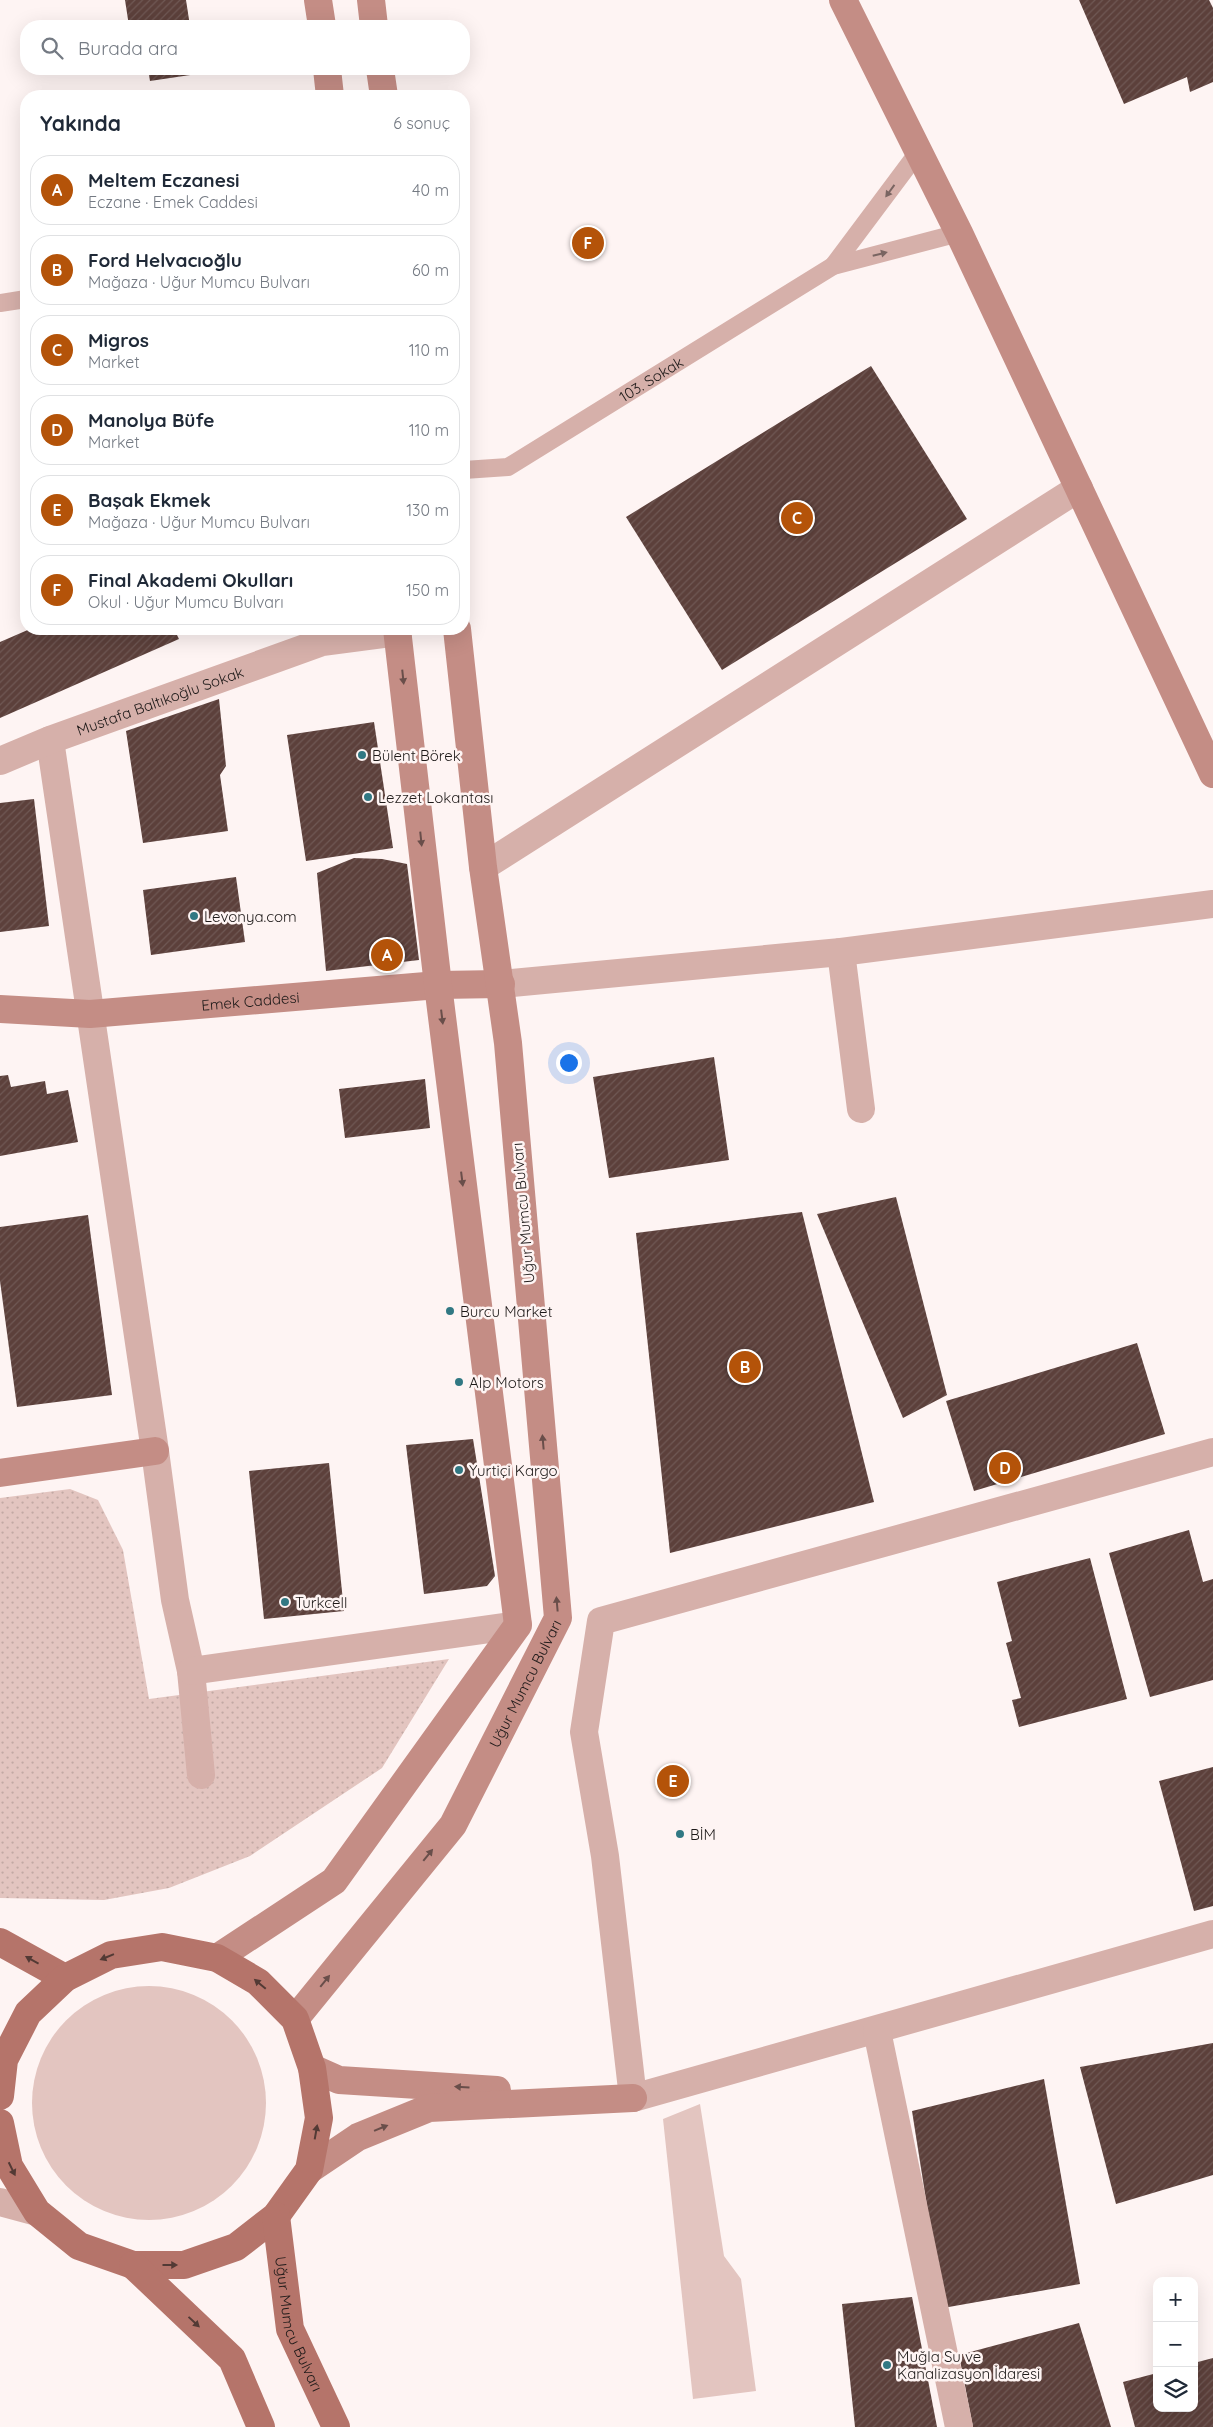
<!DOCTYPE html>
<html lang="tr">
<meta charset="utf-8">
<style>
body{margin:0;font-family:Quicksand,sans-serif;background:#f2f2f3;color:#1f2937}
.controls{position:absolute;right:15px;bottom:15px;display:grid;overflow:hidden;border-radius:10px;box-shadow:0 5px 20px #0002}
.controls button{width:45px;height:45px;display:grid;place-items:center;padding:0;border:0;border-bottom:1px solid #e0e1e3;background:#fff;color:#1f2937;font:25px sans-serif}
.you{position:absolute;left:568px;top:1062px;width:18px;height:18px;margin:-12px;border:4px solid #fff;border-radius:50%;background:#1a73e8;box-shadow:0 0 0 8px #1a73e833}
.badge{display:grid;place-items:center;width:32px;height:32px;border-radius:50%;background:#b45309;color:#fff;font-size:16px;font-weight:700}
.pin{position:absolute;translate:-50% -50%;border:2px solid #fff;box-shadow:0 1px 5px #0006}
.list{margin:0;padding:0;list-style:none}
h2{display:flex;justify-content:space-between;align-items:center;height:65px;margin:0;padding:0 20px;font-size:21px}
h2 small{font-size:16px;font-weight:400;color:#747a83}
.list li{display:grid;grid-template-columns:32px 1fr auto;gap:15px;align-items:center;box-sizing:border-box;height:70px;margin:0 10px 10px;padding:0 10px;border:1px solid #e0e1e3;border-radius:20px}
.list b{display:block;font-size:19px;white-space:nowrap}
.list p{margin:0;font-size:16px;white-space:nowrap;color:#747a83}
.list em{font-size:16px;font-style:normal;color:#747a83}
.icon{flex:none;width:28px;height:28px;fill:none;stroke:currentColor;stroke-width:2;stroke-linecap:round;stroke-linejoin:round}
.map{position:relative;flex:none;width:1213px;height:2427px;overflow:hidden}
.search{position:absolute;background:#fff;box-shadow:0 5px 20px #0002;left:20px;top:20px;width:450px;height:55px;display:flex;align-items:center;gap:12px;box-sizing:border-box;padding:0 18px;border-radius:20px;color:#747a83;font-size:19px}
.panel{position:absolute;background:#fff;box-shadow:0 5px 20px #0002;left:20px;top:90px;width:450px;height:545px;border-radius:20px}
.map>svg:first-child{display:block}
.green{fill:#e3c5c0}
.park{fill:url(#park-dots)}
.building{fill:url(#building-hatch)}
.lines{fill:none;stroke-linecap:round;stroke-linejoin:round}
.lane{stroke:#d6b0aa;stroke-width:18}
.street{stroke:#d6b0aa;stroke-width:28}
.secondary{stroke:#c48d85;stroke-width:28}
.primary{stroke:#b5746a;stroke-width:28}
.oneway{fill:#7a6562}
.oneway2{fill:#694e4a}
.oneway3{fill:#533a35}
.poi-dot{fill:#317883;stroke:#fef4f3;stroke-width:2}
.labels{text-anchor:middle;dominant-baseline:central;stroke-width:5;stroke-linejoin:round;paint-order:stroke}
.street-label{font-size:15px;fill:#1e1a19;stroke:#fef4f3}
.poi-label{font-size:15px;fill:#1e1a19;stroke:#fef4f3;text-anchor:start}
</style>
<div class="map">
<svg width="1213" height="2427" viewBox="0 0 1213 2427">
<defs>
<pattern id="park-dots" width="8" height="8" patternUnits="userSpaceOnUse" patternTransform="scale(1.25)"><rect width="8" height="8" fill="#e3c5c0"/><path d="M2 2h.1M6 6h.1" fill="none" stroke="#c2a9a4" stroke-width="1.8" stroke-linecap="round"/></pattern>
<pattern id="building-hatch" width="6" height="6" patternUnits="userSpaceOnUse" patternTransform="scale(1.25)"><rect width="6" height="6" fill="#5c403b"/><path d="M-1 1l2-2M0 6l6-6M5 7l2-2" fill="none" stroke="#6f5854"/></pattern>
</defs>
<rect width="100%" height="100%" fill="#fef4f3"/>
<g class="green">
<circle cx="149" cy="2103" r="117"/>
<polygon points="700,2104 724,2256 741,2279 756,2391 693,2399 663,2119"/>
</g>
<polygon class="park" points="70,1489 98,1500 123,1550 149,1699 449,1659 382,1768 250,1856 169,1888 104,1900 0,1898 0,1498"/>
<g class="building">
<polygon points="125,0 186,0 190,26 129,26"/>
<polygon points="1079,0 1209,0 1213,8 1213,82 1190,92 1187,77 1124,104"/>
<polygon points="148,69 196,69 197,74 150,81"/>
<polygon points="871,366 967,519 722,670 626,517"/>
<polygon points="30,629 174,629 179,639 0,718 0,642"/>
<polygon points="219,699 226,766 220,775 228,831 143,843 126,731"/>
<polygon points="374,722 393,848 306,861 287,735"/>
<polygon points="34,799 49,926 0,932 0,803"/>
<polygon points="354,858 382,859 407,864 419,960 326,971 317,873"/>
<polygon points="236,877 245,942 151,955 143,890"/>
<polygon points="714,1057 729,1160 609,1178 593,1077"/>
<polygon points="8,1075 11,1087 45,1081 47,1094 68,1090 78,1142 0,1156 0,1076"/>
<polygon points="425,1079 430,1128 345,1138 339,1089"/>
<polygon points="896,1197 947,1395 903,1418 817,1214"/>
<polygon points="802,1212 874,1502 670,1553 636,1233"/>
<polygon points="88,1215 112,1395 17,1407 0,1281 0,1227"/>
<polygon points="1137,1343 1165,1434 974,1491 946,1401"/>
<polygon points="473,1439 495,1576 487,1586 424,1594 406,1445"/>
<polygon points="329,1463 344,1611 264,1619 249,1471"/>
<polygon points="1189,1530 1203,1582 1213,1579 1213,1680 1150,1697 1109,1553"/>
<polygon points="1090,1558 1127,1699 1019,1727 1012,1700 1021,1698 1006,1643 1012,1641 997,1582"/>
<polygon points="1213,1767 1213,1906 1194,1911 1159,1781"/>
<polygon points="1213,2043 1213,2175 1116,2204 1080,2067"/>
<polygon points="1044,2079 1080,2284 943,2308 912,2111"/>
<polygon points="912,2297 937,2427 855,2427 842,2304"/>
<polygon points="1079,2323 1111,2427 973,2427 959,2355"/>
<polygon points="1213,2358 1213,2427 1135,2427 1123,2382 1157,2373 1157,2408 1194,2408 1194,2363"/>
</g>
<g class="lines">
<g class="lane">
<polyline points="833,266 919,151"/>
<polyline points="0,303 26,299"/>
<path id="s1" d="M464,470L508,467L833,266L959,233"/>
</g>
<g class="street">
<polyline points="50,740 155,1451 175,1600 191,1671 201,1775"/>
<path id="s2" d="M0,761L50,740L322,642L398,632"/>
<polyline points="483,867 1079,488"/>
<polyline points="841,952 861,1109"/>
<polyline points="501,984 841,952 1213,904"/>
<polyline points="1213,1452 601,1621 584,1732 605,1856 633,2098 1213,1934"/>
<polyline points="191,1671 518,1625"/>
<polyline points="877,2031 959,2427"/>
<polyline points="0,2202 37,2212"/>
</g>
<g class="secondary">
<polyline points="318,0 322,26"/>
<polyline points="371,0 374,26"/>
<polyline points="843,0 959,233 1213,774"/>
<polyline points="327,69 330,96"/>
<polyline points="380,69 384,96"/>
<path id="s3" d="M0,1009L90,1014L438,985L501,984"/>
<polyline points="0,1473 155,1451"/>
<polyline points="217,1958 334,1881 518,1625 438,985 397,629"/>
<path id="s4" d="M295,2019L453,1825L558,1618L508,1043L483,867L457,629"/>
<polyline points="312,2068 339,2080 497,2090"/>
<polyline points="309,2170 358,2137 429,2108 633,2098"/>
</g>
<g class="primary">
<polyline points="0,1942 65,1978"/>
<polyline points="0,2096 4,2060 28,2013 65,1978 111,1955 162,1947 217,1958 258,1982 295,2019 312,2068 319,2118 309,2170 276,2216 236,2247 184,2265 133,2265 79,2246 37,2212 9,2166 0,2123"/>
<path id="s5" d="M276,2216L290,2329L336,2427"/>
<polyline points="133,2265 232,2359 261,2427"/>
</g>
</g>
<defs><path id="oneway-solid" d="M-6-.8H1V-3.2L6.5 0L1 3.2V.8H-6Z" transform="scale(1.25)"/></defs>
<g class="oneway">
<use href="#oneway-solid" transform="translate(890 191) rotate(126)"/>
<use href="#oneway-solid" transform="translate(880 254) rotate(-14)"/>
</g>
<g class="oneway2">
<use href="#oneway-solid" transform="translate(403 677) rotate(84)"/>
<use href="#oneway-solid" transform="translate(421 839) rotate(84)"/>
<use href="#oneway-solid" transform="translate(442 1017) rotate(83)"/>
<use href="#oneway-solid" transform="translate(462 1179) rotate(83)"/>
<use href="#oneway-solid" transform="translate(543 1442) rotate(-95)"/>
<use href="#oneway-solid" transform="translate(557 1604) rotate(-95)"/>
<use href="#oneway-solid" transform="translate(428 1855) rotate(-51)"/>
<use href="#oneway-solid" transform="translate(325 1981) rotate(-51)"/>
<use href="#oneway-solid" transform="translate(462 2087) rotate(-176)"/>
<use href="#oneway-solid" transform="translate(381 2128) rotate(-22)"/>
</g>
<g class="oneway3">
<use href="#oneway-solid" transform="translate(107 1957) rotate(158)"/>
<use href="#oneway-solid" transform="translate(32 1960) rotate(-151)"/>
<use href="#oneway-solid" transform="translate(260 1984) rotate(-140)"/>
<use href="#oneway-solid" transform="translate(316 2132) rotate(-80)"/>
<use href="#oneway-solid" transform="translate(12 2169) rotate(64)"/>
<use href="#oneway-solid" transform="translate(170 2265)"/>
<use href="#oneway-solid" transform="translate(194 2322) rotate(43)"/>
</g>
<g class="poi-dot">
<circle cx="362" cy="755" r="5"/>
<circle cx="368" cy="797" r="5"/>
<circle cx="194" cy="916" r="5"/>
<circle cx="450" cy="1311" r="5"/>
<circle cx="459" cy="1382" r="5"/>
<circle cx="459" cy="1470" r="5"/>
<circle cx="285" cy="1602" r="5"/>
<circle cx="680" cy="1834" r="5"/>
<circle cx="887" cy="2365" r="5"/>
</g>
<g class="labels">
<g class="street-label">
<text stroke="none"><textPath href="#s1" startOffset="212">103. Sokak</textPath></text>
<text stroke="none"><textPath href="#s2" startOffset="171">Mustafa Baltıkoğlu Sokak</textPath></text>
<text stroke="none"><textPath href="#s3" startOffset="251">Emek Caddesi</textPath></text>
<text transform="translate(523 1213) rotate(-95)">Uğur Mumcu Bulvarı</text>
<text stroke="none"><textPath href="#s4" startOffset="409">Uğur Mumcu Bulvarı</textPath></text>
<text stroke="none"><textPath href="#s5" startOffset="111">Uğur Mumcu Bulvarı</textPath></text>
</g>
<g class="poi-label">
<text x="372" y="755">Bülent Börek</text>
<text x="378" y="797">Lezzet Lokantası</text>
<text x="204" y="916">Levonya.com</text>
<text x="460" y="1311">Burcu Market</text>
<text x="469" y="1382">Alp Motors</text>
<text x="469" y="1470">Yurtiçi Kargo</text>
<text x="295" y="1602">Turkcell</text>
<text x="690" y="1834">BİM</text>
<text x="897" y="2356">Muğla Su ve<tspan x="897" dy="17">Kanalizasyon İdaresi</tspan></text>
</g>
</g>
</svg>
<div class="controls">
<button>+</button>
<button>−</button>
<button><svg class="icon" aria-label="layers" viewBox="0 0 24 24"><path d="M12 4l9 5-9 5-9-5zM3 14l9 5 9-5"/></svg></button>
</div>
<div class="you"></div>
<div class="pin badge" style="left:387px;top:955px">A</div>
<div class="pin badge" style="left:745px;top:1367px">B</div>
<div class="pin badge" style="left:797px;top:518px">C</div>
<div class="pin badge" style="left:1005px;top:1468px">D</div>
<div class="pin badge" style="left:673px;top:1781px">E</div>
<div class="pin badge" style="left:588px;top:243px">F</div>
<div class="search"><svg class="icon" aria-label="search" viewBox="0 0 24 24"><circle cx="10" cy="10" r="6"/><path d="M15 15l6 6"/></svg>Burada ara</div>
<section class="panel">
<h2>Yakında<small>6 sonuç</small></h2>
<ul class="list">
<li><span class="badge">A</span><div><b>Meltem Eczanesi</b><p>Eczane · Emek Caddesi</p></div><em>40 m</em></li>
<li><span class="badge">B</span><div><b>Ford Helvacıoğlu</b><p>Mağaza · Uğur Mumcu Bulvarı</p></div><em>60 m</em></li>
<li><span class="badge">C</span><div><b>Migros</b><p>Market</p></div><em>110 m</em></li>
<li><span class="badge">D</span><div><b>Manolya Büfe</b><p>Market</p></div><em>110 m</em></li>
<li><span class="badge">E</span><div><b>Başak Ekmek</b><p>Mağaza · Uğur Mumcu Bulvarı</p></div><em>130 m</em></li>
<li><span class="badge">F</span><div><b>Final Akademi Okulları</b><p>Okul · Uğur Mumcu Bulvarı</p></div><em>150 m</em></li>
</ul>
</section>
</div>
